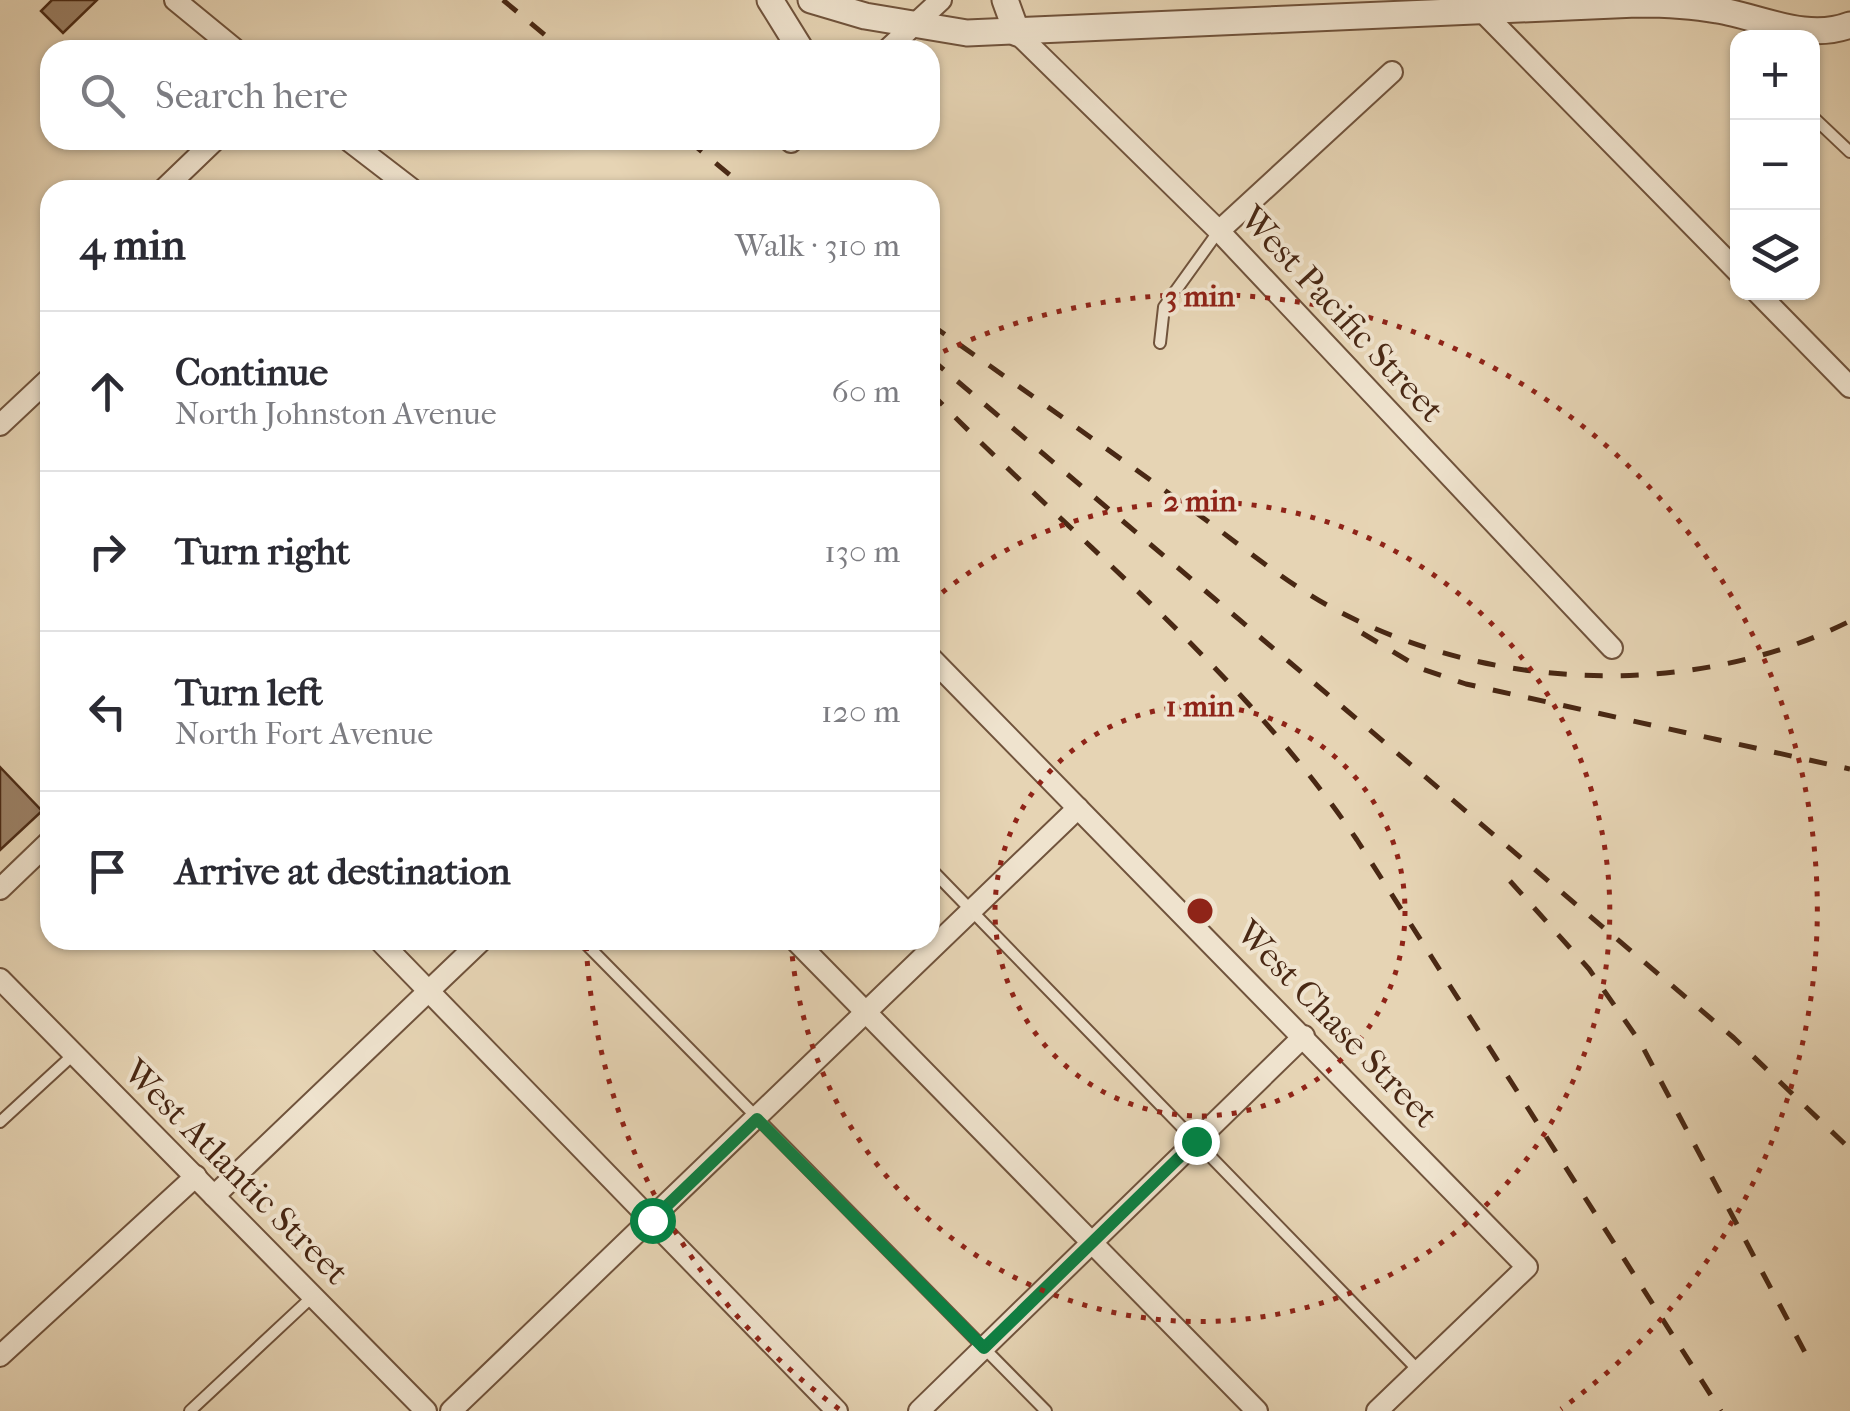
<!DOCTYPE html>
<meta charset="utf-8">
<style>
body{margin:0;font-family:"IM FELL French Canon",serif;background:#f7f7f7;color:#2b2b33}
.controls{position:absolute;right:30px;top:30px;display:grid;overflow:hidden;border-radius:20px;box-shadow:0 2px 8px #0004}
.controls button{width:90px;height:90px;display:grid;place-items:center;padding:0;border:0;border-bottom:2px solid #e1e1e2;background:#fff;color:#2b2b33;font:50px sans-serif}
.stop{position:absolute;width:30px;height:30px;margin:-22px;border:8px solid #0b8043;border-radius:50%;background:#fff}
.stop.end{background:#0b8043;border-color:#fff;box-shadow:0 2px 10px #0008}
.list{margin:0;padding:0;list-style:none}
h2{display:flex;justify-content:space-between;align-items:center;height:130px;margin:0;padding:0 40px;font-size:42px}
h2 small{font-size:32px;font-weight:400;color:#7c7c81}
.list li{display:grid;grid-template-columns:65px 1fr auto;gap:30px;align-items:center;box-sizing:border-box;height:160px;padding:0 40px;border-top:2px solid #e1e1e2}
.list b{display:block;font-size:38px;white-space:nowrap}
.list p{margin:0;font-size:32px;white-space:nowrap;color:#7c7c81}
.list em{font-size:32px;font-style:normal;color:#7c7c81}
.icon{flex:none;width:55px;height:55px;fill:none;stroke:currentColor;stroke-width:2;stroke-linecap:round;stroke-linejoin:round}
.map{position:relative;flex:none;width:1850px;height:1411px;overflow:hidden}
.search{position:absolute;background:#fff;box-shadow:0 2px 8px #0004;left:40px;top:40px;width:900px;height:110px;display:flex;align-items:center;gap:25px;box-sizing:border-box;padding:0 35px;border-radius:30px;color:#7c7c81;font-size:38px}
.panel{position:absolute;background:#fff;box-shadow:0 2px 8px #0004;left:40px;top:180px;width:900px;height:770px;border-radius:30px}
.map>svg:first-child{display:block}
.building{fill:#9b8167;stroke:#492814;stroke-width:2.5}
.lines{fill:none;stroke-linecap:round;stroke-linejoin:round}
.service-casing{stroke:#70533c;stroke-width:14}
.minor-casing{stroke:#70533c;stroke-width:24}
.tertiary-casing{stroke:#70533c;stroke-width:29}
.service{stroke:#efe3ce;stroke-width:10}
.minor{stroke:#efe3ce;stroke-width:20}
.tertiary{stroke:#efe3ce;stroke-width:25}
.rail{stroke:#492814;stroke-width:5;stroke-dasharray:18 18;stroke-linecap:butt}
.route{stroke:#0b8043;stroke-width:12}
.ring{fill:none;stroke:#8f2418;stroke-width:5;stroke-dasharray:5 10}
.labels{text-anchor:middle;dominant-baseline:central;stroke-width:8;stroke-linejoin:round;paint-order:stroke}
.street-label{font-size:35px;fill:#492814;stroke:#efe3ce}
.centre{fill:#8f2418;stroke:#efe3ce;stroke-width:5}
.ring-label{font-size:30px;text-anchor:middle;font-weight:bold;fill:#8f2418;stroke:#efe3ce;stroke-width:8;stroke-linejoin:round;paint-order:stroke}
</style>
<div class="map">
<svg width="1850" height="1411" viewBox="0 0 1850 1411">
<rect width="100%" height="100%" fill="#e6d4b4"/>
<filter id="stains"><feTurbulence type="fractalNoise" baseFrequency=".002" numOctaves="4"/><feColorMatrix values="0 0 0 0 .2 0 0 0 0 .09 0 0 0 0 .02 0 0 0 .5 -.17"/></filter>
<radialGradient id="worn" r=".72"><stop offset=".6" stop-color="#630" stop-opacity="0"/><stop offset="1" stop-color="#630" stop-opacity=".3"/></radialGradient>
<g class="building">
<polygon points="52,0 97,0 63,33 41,11"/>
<polygon points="0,767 42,811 0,850"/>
</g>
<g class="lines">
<g class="service-casing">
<g id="service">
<polyline points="1812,116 1850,152"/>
<polyline points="1160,343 1164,307 1218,232"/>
<polyline points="930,868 1419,1371"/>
<polyline points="582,940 1046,1411"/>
<polyline points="0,1122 74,1054"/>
<polyline points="190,1411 312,1297"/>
</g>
</g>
<g class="minor-casing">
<g id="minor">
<polyline points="175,0 236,50"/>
<polyline points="1476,5 1738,272"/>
<polyline points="1017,33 1219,231 1612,648"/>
<polyline points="887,50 941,0"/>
<polyline points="348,140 413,190"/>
<polyline points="791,142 793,140"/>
<polyline points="163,190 215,140"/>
<polyline points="1219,231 1392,72"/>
<polyline points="1757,292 1850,387"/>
<polyline points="0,425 50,378"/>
<polyline points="930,657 1527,1267 1377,1411"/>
<polyline points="0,889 50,841"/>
<polyline points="379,940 837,1411"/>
<polyline points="795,940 1257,1411"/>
<polyline points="0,979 426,1411"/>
<polyline points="214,1196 482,940"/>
<polyline points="0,1356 196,1176"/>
<polyline points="451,1411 1078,808"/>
<polyline points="919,1411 1304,1036"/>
</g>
</g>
<g class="tertiary-casing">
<g id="tertiary">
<polyline points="770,0 801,50"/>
<path d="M811,0L865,16L967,33L1637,4C1664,4 1690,5 1717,10C1761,17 1806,42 1850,25"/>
<polyline points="1005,0 1017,33"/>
</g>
</g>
<use href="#service" class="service"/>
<use href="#minor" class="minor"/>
<use href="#tertiary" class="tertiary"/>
<g class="rail">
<polyline points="503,0 563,50"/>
<polyline points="688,140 748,190"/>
<path d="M930,324C1019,386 1107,449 1195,512C1246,549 1295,591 1352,618C1504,692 1699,697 1850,621"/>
<polyline points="930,358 1734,1038 1850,1149"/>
<path d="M930,392C1074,539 1241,669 1357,840L1721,1411"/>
<polyline points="1362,633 1422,669 1466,684 1850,769"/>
<polyline points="1510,881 1589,969 1640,1042 1809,1360"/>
</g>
</g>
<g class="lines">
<polyline class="route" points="652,1220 757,1119 984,1348 1196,1141"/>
</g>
<g class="ring">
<circle cx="1200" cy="911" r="205"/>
<path d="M931 602A410 410 0 1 1 791 943"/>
<path d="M839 1409A615 615 0 0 1 586 943M930 358A615 615 0 0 1 1561 1409"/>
</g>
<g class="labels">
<g class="street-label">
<text transform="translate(1342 314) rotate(47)">West Pacific Street</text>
<text transform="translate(1337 1024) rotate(46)">West Chase Street</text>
<text transform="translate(236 1172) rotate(45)">West Atlantic Street</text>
</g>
</g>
<circle cx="1200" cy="911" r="15" class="centre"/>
<g class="ring-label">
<text x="1200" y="306">3 min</text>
<text x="1200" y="511">2 min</text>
<text x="1200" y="716">1 min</text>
</g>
<rect width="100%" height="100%" filter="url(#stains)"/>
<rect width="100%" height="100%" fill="url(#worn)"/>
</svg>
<div class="controls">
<button>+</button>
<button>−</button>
<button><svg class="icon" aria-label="layers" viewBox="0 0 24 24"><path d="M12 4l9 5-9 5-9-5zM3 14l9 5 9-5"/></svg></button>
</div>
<div class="stop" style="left:652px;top:1220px"></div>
<div class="stop end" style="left:1196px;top:1141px"></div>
<div class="search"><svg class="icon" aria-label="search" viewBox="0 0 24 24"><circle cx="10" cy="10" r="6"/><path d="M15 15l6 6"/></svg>Search here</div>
<section class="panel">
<h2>4 min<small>Walk · 310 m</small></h2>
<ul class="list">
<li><svg class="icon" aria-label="ahead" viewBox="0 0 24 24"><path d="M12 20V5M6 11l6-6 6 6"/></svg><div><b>Continue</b><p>North Johnston Avenue</p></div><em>60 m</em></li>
<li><svg class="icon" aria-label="right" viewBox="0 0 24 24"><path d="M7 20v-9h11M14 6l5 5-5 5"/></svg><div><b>Turn right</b></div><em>130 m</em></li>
<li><svg class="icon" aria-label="left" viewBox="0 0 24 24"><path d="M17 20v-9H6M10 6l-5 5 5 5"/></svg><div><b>Turn left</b><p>North Fort Avenue</p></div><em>120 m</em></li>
<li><svg class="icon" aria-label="arrive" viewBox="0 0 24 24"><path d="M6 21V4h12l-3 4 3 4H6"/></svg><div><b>Arrive at destination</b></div></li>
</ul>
</section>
</div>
